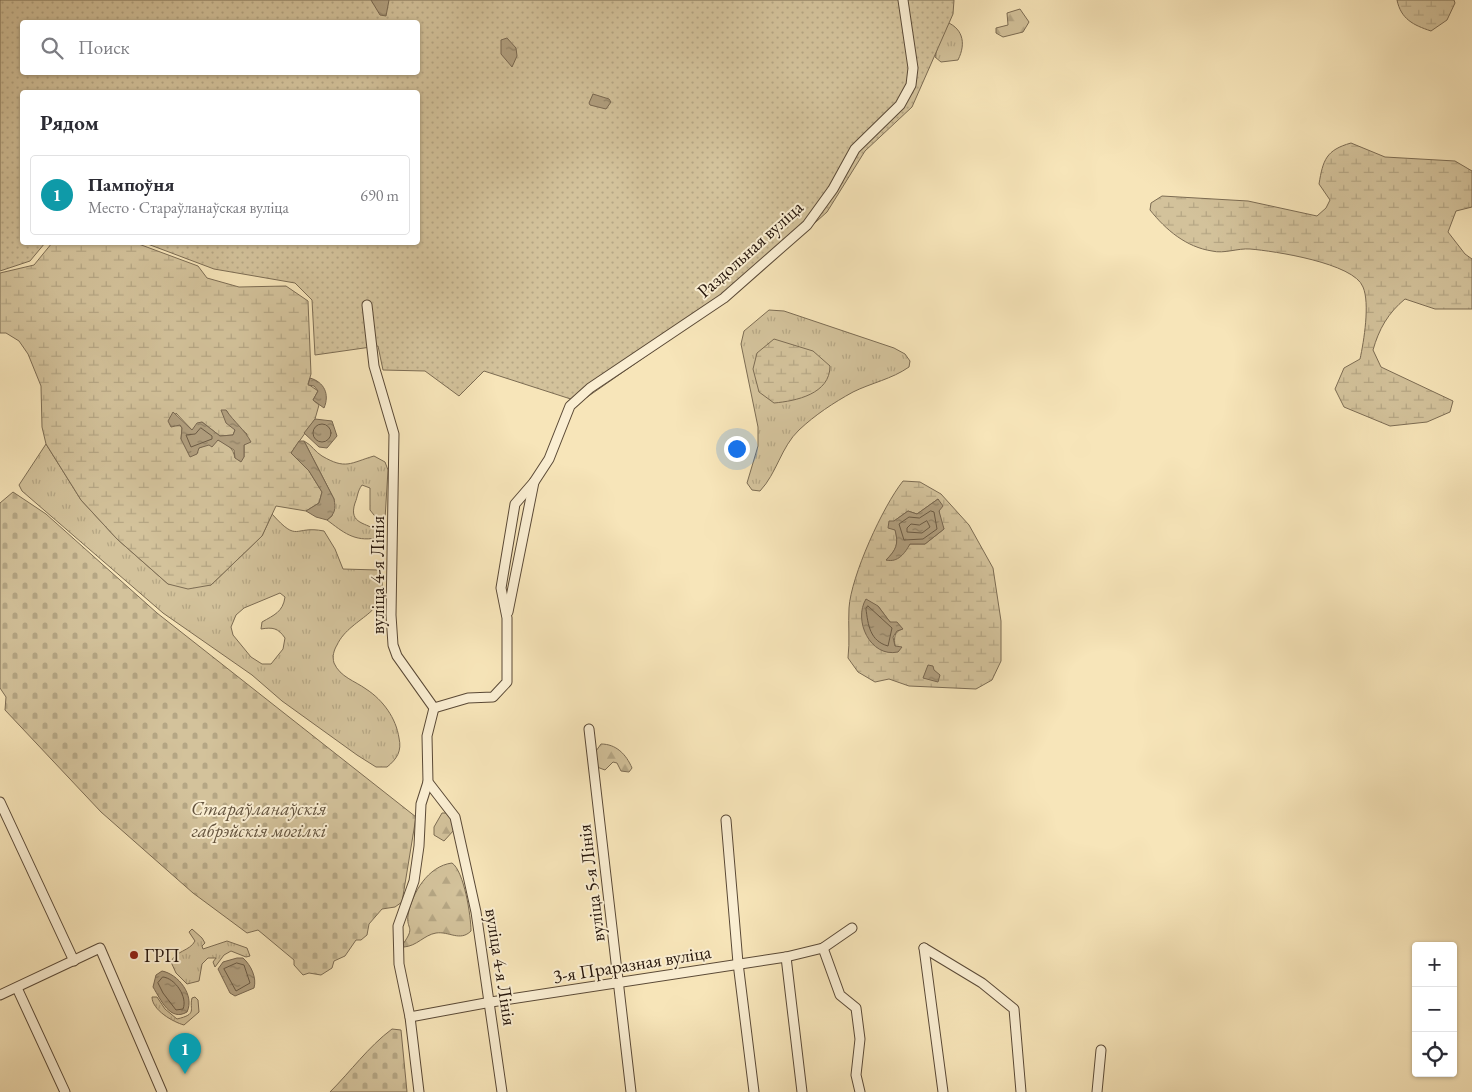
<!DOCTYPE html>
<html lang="ru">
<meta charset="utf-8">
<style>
body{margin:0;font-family:"EB Garamond",serif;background:#f7f7f7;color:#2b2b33}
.controls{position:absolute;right:15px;bottom:15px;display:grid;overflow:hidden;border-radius:5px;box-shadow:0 1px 4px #0004}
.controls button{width:45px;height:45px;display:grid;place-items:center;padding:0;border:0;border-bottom:1px solid #e1e1e2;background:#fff;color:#2b2b33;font:25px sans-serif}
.you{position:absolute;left:736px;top:448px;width:18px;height:18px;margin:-12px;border:4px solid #fff;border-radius:50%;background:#1a73e8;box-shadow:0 0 0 8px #1a73e833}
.badge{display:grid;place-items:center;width:32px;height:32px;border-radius:50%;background:#8f2418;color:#fff;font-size:16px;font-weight:700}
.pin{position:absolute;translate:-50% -41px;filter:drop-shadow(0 1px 2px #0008)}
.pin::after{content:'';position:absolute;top:26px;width:18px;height:15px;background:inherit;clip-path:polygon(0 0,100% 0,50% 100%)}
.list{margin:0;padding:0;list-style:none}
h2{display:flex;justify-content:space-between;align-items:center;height:65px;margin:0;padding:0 20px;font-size:21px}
h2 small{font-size:16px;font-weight:400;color:#7c7c81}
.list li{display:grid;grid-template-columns:32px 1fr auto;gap:15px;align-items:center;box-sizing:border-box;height:80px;margin:0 10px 10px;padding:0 10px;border:1px solid #e1e1e2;border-radius:5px}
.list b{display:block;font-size:19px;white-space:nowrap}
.list p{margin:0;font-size:16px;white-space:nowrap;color:#7c7c81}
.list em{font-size:16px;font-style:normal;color:#7c7c81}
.icon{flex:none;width:28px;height:28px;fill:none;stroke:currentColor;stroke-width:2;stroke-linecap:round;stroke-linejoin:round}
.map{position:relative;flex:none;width:1472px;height:1092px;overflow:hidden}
.search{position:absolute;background:#fff;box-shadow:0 1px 4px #0004;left:20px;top:20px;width:400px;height:55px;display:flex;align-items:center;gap:12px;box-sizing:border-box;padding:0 18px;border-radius:5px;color:#7c7c81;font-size:19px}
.panel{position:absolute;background:#fff;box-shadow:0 1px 4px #0004;left:20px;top:90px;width:400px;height:155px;border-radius:5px}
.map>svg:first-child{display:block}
.grass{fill:url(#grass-tufts);stroke:#7c6c53;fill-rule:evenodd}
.forest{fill:url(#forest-firs);stroke:#7c6c53}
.wetland{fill:url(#wetland-marsh);stroke:#7c6c53;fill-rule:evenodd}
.cemetery{fill:url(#cemetery-stones);stroke:#7c6c53}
.park{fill:url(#park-dots);stroke:#7c6c53;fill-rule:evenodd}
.water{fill:url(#water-ripples);stroke:#786750}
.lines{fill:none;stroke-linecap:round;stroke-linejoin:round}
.shore{stroke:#6a5a44;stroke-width:1}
.minor-casing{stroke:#5a4936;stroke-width:11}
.minor{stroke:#faeed2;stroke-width:9}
.poi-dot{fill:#8f2418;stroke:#faeed2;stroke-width:2}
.labels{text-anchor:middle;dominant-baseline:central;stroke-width:4;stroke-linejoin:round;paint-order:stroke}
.street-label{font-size:19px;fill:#25150b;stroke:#faeed2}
.park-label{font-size:19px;font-style:italic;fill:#62523d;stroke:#faeed2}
.poi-label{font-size:19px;fill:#25150b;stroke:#faeed2;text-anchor:start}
</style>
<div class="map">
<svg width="1472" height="1092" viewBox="0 0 1472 1092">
<defs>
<pattern id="grass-tufts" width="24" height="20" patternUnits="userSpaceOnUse" patternTransform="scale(1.25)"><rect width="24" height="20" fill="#d3c29b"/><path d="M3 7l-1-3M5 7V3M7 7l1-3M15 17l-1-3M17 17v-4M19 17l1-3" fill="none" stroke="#b5a684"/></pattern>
<pattern id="forest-firs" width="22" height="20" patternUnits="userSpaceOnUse" patternTransform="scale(1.25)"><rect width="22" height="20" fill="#d3c29b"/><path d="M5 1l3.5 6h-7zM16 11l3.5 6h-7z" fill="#b5a684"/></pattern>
<pattern id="wetland-marsh" width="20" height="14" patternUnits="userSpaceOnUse" patternTransform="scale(1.25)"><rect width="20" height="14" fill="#d3c29b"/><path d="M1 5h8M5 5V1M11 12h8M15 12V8" fill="none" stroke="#b5a684"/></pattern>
<pattern id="cemetery-stones" width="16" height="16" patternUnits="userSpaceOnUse" patternTransform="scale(1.25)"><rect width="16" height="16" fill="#d3c29b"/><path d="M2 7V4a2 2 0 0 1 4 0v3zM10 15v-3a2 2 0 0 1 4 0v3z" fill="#b5a684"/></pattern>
<pattern id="park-dots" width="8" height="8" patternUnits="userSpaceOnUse" patternTransform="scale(1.25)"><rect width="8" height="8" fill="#d3c29b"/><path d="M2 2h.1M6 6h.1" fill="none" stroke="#b5a684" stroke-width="1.8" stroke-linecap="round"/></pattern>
<pattern id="water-ripples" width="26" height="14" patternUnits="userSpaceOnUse" patternTransform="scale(1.25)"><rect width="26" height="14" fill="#b09e7e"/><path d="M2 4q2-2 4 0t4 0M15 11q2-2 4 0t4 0" fill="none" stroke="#8f8065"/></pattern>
</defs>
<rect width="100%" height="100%" fill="#f7e5b9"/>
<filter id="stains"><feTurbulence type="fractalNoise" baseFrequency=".004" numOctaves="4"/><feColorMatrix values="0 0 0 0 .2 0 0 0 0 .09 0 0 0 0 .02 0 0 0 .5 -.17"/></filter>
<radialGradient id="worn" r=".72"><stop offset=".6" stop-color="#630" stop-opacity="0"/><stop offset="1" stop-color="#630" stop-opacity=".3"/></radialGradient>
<g class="grass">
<path d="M944,21C962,27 967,42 958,60L941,62L935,57Z"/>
<path d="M769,310L784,311L894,348L905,354L910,361L909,367C892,379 871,383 853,392C833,403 815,415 799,430C781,447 777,473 760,491L752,490L747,483L758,446V427L741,344L744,331Z"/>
<path d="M304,441C312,445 315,452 322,456C346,470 350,463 374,456L385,462L388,470L385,519L378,520L370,510V488L362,485C357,492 358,496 355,503C348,525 367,522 379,532L376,538C354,542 343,532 327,520L332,516L334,499Z"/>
<path d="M46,444L81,500L117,539L168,584L211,585L262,536L272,514C299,544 293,525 324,531L335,549L343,569L378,570C397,613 351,615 337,645C334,650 332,656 334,663C340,677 355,681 366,689C383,700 396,718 399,738C402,751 397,759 387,767H376L357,755L282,701L252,675L163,613L22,491L19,485ZM280,593L285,597C283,612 274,615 262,622L261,629C273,627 278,628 285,638L283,649L271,664H262L251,657L233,635L231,627L236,615L244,608Z"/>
<path d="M192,929L202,938L205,943L202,946L203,949L227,941L247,948L250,956L246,957L231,951L224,955L215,967L213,962L216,958H208L202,964L199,981L187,984L176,973L171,962C175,951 190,951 195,941L189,932Z"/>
<path d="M152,997H157L165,1009L177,1019C198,1014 189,1010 192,998L195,997L198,1000L199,1012L184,1025C173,1022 152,1010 152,997Z"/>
</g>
<g class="forest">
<polygon points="1020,9 1029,22 1023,32 1003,37 996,33 996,28 1008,25 1007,13"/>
<path d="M601,744C616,744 626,754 632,768L629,772L621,771L617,763L613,762L605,770L597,767L596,751Z"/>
<polygon points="442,813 446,813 453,818 454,830 444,841 434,835 434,827"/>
<path d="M452,863C464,871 471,916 471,931C460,942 449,931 436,933C424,935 417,946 404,947L403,944C416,926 406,930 408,915C412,893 428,866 452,863Z"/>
</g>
<g class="wetland">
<path d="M1397,0H1454L1455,3L1447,20L1431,31C1413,25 1401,19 1397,0Z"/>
<path d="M1351,143L1385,157L1455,161L1472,171V207L1456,211L1448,232L1465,254L1472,259V309H1435L1405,299C1388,313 1379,329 1373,350L1381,367L1453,401L1450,412L1427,422L1390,426L1344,407L1335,389L1344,368L1360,359C1364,341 1370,303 1363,287C1354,263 1274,251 1250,249C1238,248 1224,254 1212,251C1186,247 1166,230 1150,210L1151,203L1162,196L1248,201L1317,216L1326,208L1330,200L1319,184C1323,160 1326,150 1351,143Z"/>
<path d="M52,243H136L198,266L207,278L239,287L286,286L308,301L311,374L308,384L318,391L313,400L319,405L315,419L291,453L309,471L322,492L319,503L306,511L276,506L262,536L211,585L188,589L168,584L117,539L81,500L46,444L42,427L41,386L28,354L19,341L6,333H0V273L34,265ZM226,410L234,423L247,434L244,445V457L235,458C233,448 228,444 218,440L199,448L181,439L182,428L180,425H174L176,413L192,430L202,422L220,436L233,435L235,430Z"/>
<path d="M774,339L813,351L830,366C830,394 796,401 774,403L759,392L753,369L757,353Z"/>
<path d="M903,481L920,482L941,494L969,525L993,568L1001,621V661L992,680L976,689L909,686L889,679L875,682L858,672L848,658C850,641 848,625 849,608C851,576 883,506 903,481ZM938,499L940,520L944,529L925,544H910L903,553L886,560C902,545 896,540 894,521L908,511L917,514ZM878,606L890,622L902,629C894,632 894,638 895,646Z"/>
</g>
<g class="cemetery">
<polygon points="13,492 46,514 157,613 416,817 402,902 395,907 382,909 369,924 367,935 361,940 356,940 345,956 334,961 332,968 321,975 309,973 303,975 294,965 294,960 258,930 247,933 193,893 101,812 5,710 6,697 0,688 0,503"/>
<path d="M392,1029L401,1030L407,1092H330C351,1071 368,1047 392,1029Z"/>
</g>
<path class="park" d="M0,0H954L953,14L912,107L865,151L827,212L738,292L580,402L484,371L459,396L425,371L383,370L378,346L315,355L312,300L295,283L214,269L145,243L418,242V92H22V242L45,243L30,261L0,271ZM22,22H418V72H22Z"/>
<g class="water">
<polygon points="371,0 389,0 386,16 380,15"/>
<polygon points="507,38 516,48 517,56 512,67 501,54 501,40"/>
<polygon points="593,94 609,99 611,102 606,109 590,105 589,103"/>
<path d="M310,378C324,382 330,394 324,408L313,400L318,391L314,386L308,385Z"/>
<path d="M221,410H226C234,422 245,430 251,442L244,445V457L241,462L235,458L234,450L218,440L212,447L209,445L199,448L197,454L190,457L181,439L182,428L180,425L171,427L168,421L173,412L192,430L197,423L202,422L220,436L233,435L235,430L226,423Z"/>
<polygon points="315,419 332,421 337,436 327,448 319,447 304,433"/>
<path d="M299,441H304L334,499C336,509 335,514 327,520L316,517L306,511L319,503L322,492L309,471L291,453Z"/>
<path d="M938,499L943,506L939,511L944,529L925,544H910C905,553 898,563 886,560C896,550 899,544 895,530L888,528L889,521H894L908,511L917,514Z"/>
<path d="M866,599L878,606L890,622H897L903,629L897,631L893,637L895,646L902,647L898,652C870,658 853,620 866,599Z"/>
<polygon points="928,665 933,666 934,670 940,675 938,682 923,678"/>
<path d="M237,958H243C251,965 257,978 254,988L235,996L230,993L218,969L223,962Z"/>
<path d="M162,971C178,974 195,995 187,1012C170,1022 161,1000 153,987L156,975Z"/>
</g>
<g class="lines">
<g class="shore">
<circle cx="322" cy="433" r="9"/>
<polygon points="201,428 212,436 212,439 191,447 186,435 195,434"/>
<polygon points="931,511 934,512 937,529 923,539 904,540 899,524 909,517 919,518"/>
<polygon points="927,521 930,527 922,533 907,532 907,528 911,524 919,525"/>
<path d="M868,606L892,628L888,646C870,641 868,625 866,609Z"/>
<polygon points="237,963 244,965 250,983 236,991 224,969"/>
<path d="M163,977C175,978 188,997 183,1009L176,1010L163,993L158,983Z"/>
</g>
<g class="minor-casing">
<g id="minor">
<polyline points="367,305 374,366 394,434 391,615 393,645 397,656 434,708 427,736 428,782 455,817 476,912 502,1092"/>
<polyline points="508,612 534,482"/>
<polyline points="434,708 468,698 493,697 507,682 507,618 501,588 515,504 534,482 549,459 570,406 590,388 724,298 807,225 833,189 855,149 900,105 911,85 913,68 903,0"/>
<polyline points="589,729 631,1092"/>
<polyline points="0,802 74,961"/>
<polyline points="726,820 738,963 754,1092"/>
<polyline points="823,948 840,995 856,1008 860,1039 856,1075 860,1092"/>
<polyline points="924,948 982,983 1014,1009 1021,1092"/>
<polyline points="924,948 943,1092"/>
<polyline points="786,957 802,1092"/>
<polyline points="17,988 65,1092"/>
<polyline points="0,995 100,948 162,1092"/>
<polyline points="410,1017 491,1002 786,957 823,948 852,928"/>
<polyline points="419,1092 410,1017 399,964 398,926 414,881 419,846 421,804 428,782"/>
<polyline points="1097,1092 1101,1050"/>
</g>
</g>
<use href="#minor" class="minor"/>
</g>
<circle class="poi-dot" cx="134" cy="955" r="5"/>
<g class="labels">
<g class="street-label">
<text transform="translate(750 249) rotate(-42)">Раздольная вуліца</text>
<text transform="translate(377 575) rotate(-90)">вуліца 4-я Лінія</text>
<text transform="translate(591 883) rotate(-97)">вуліца 5-я Лінія</text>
<text transform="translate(632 964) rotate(-9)">3-я Праразная вуліца</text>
<text transform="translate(501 967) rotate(81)">вуліца 4-я Лінія</text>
</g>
<g class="park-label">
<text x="259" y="808">Стараўланаўскія<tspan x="259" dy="22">габрэйскія могілкі</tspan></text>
</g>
<g class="poi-label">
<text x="144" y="955">ГРП</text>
</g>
</g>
<rect width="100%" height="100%" filter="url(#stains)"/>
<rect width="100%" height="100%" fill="url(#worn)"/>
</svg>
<div class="controls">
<button>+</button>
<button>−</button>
<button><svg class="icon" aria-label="locate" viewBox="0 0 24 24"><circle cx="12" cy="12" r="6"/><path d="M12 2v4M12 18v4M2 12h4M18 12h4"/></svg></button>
</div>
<div class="you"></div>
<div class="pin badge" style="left:185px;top:1074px;background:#0f9aa8">1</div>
<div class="search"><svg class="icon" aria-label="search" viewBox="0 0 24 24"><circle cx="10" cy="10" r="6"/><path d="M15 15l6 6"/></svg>Поиск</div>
<section class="panel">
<h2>Рядом<small></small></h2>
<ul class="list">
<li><span class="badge" style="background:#0f9aa8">1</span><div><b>Пампоўня</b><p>Место · Стараўланаўская вуліца</p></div><em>690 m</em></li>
</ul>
</section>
</div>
